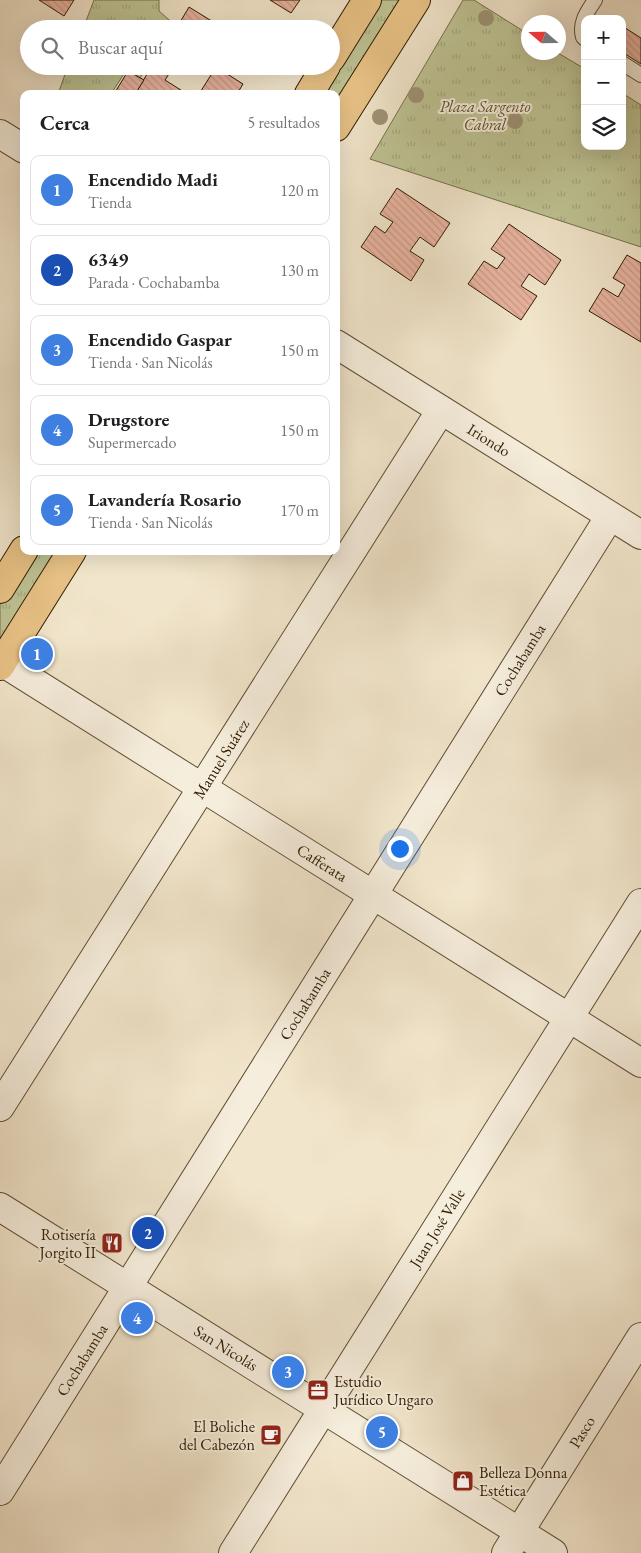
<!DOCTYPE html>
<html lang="es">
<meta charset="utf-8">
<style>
body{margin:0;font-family:"EB Garamond",serif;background:#f6f6f6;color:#202124}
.controls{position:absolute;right:15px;top:15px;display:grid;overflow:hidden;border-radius:10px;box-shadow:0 5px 20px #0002}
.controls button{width:45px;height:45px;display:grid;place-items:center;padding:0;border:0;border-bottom:1px solid #e0e0e0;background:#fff;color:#202124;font:25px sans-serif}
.compass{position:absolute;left:521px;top:15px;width:45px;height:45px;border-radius:50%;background:#fff;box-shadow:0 5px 20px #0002;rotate:290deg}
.you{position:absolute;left:399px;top:848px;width:18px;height:18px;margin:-12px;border:4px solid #fff;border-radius:50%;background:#1a73e8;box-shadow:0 0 0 8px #1a73e833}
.badge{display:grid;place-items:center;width:32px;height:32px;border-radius:50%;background:#d93025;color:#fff;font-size:16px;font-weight:700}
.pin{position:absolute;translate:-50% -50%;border:2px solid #fff;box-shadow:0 1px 5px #0006}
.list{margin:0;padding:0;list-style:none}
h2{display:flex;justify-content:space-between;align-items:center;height:65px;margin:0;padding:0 20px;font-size:21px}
h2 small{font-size:16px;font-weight:400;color:#757577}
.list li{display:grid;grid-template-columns:32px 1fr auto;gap:15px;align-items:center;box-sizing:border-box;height:70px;margin:0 10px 10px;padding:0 10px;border:1px solid #e0e0e0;border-radius:10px}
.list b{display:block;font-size:19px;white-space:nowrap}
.list p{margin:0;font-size:16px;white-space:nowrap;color:#757577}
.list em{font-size:16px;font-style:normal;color:#757577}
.icon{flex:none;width:28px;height:28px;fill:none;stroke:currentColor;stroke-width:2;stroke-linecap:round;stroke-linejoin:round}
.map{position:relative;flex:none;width:641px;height:1553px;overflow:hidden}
.search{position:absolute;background:#fff;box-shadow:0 5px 20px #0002;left:20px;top:20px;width:320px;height:55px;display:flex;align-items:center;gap:12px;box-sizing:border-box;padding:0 18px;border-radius:28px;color:#757577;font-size:19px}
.panel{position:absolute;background:#fff;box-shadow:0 5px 20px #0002;left:20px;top:90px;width:320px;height:465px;border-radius:10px}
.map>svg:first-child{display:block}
.grass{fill:url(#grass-tufts);stroke:#76704b}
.building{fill:url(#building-back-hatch);stroke:#2f1c02}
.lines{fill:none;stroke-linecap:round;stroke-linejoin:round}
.lane-casing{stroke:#604e34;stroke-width:16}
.street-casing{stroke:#604e34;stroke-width:30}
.primary-casing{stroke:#2f1c02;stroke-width:30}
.lane{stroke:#f6eedd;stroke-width:14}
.street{stroke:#f6eedd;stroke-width:28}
.primary{stroke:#e8c286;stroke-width:28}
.tree{fill:#9e9275}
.labels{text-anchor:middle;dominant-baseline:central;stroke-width:4;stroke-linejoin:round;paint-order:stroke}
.park-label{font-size:16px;font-style:italic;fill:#5a4e2e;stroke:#f6eedd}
.street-label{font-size:16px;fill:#2f1c02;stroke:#f6eedd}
.poi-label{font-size:16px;fill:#2f1c02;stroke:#f6eedd;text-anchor:end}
</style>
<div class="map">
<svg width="641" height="1553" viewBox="0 0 641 1553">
<defs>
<pattern id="grass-tufts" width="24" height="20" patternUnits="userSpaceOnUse" patternTransform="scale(1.25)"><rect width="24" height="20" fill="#bec394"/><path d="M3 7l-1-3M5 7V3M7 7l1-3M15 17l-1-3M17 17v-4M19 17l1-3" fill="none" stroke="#a4a77e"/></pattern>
<pattern id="building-back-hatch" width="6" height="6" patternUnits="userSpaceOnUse" patternTransform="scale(1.25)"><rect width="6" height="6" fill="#e8b39f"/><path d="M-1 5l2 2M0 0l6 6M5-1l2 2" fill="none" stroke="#c79987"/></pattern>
</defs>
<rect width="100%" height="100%" fill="#f1e5cb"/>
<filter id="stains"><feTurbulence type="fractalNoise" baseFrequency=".004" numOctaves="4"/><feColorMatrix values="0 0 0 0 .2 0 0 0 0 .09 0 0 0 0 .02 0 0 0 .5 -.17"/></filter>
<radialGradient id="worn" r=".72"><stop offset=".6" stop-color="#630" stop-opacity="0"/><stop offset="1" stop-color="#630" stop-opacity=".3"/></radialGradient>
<g class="grass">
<polygon points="94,0 159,0 159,11 175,25 172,29 83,29"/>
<polygon points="367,0 416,0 336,127 336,94 309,94"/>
<polygon points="463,0 474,0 528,34 528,52 558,53 585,69 585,146 622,146 622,93 641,105 641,247 370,159"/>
<polygon points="68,66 148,66 140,78 127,69 111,94 58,94"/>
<polygon points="24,551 72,551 0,666 0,589"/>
</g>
<g class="building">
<polygon points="39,0 74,0 64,16"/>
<polygon points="270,0 300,0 291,13"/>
<polygon points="189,7 223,28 223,29 176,29"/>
<polygon points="622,26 641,38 641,64 622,52"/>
<polygon points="152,66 174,66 165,80 187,94 135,94"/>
<polygon points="216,67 243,84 237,94 199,94"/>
<polygon points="128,71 144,80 135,94 114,94"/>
<polygon points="397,188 450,223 434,247 420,237 410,251 424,260 411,281 361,247 375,226 385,233 393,222 380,214"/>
<polygon points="509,224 561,260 545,285 529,274 521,286 537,296 521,320 468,284 484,261 497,269 505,258 491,249"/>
<polygon points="627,255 641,263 641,342 589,311 603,288 618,297 625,285 613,278"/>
</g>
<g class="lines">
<g class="lane-casing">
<g id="lane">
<path d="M585,39L583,37C579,23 587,12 595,0"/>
<polyline points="622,63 641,75"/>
</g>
</g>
<g class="street-casing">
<g id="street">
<polyline points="0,134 24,149"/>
<polyline points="336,344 641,535"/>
<polyline points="2,662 641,1063"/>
<polyline points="0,1107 441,410"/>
<polyline points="0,1207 553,1553"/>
<polyline points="0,1491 610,516"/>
<polyline points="233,1553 641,903"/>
<polyline points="506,1553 641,1337"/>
</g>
</g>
<g class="primary-casing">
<g id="primary">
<polyline points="331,58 367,0"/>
<polyline points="309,94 326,66"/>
<polyline points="336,127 416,0"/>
<polyline points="0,589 24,550"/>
<polyline points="0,666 72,551"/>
</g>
</g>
<use href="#lane" class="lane"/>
<use href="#street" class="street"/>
<use href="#primary" class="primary"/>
</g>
<g class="tree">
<circle cx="486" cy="18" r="8"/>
<circle cx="416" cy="95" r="8"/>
<circle cx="380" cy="117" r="8"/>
<circle cx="515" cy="121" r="8"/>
</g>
<defs>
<g id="restaurant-square" transform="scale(1.125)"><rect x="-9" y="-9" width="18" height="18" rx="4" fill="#8f2418" stroke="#f6eedd"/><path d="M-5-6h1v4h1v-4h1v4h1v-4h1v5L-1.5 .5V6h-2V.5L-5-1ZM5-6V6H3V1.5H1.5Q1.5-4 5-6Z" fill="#fff"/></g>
<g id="office-square" transform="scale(1.125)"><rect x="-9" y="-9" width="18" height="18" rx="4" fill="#8f2418" stroke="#f6eedd"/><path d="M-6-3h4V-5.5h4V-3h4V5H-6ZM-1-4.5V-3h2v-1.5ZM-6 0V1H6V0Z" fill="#fff"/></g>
<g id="cafe-square" transform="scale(1.125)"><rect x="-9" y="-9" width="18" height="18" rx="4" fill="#8f2418" stroke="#f6eedd"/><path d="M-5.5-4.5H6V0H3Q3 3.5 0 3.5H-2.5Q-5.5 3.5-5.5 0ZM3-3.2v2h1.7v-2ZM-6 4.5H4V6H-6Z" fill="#fff"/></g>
<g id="shop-square" transform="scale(1.125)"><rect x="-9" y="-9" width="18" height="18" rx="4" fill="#8f2418" stroke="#f6eedd"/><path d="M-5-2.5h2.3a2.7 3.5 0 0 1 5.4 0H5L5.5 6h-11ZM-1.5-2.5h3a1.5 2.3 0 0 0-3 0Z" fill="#fff"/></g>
</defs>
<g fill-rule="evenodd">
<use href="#restaurant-square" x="112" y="1243"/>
<use href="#office-square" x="318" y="1390"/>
<use href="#cafe-square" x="271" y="1435"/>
<use href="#shop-square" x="463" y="1481"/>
</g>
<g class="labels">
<g class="park-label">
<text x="485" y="106">Plaza Sargento<tspan x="485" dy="18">Cabral</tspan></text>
</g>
<g class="street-label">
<text transform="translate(489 440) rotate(32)">Iriondo</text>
<text transform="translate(520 660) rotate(-58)">Cochabamba</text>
<text transform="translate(221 759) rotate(-58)">Manuel Suárez</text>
<text transform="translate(322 863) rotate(32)">Cafferata</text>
<text transform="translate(305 1004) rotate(-58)">Cochabamba</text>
<text transform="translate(437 1228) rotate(-58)">Juan José Valle</text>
<text transform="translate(226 1348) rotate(32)">San Nicolás</text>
<text transform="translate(82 1360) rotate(-58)">Cochabamba</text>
<text transform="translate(582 1432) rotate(-58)">Pasco</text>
</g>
<g class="poi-label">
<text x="96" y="1234">Rotisería<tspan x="96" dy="18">Jorgito II</tspan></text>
<text x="334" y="1381" text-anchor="start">Estudio<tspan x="334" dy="18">Jurídico Ungaro</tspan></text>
<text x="255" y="1426">El Boliche<tspan x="255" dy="18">del Cabezón</tspan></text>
<text x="479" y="1472" text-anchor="start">Belleza Donna<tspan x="479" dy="18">Estética</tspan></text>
</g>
</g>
<rect width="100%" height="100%" filter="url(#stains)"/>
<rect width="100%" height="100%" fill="url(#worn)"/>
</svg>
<div class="controls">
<button>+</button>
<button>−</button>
<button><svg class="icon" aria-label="layers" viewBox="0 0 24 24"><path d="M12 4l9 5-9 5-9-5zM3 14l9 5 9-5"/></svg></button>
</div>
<svg class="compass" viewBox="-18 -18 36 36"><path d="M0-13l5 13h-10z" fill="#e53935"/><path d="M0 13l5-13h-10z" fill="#757577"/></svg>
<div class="you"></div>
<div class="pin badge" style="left:37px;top:654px;background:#3f7fe0">1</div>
<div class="pin badge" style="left:148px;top:1233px;background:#1a4fb4">2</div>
<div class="pin badge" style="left:288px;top:1372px;background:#3f7fe0">3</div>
<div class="pin badge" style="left:137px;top:1318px;background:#3f7fe0">4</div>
<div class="pin badge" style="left:382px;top:1432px;background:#3f7fe0">5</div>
<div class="search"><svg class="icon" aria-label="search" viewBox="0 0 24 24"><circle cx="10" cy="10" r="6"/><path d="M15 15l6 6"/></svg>Buscar aquí</div>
<section class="panel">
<h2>Cerca<small>5 resultados</small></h2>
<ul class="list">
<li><span class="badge" style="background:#3f7fe0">1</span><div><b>Encendido Madi</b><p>Tienda</p></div><em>120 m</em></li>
<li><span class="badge" style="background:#1a4fb4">2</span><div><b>6349</b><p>Parada · Cochabamba</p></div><em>130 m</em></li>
<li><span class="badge" style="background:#3f7fe0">3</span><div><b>Encendido Gaspar</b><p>Tienda · San Nicolás</p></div><em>150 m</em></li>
<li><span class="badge" style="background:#3f7fe0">4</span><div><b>Drugstore</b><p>Supermercado</p></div><em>150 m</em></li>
<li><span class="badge" style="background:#3f7fe0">5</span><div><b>Lavandería Rosario</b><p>Tienda · San Nicolás</p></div><em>170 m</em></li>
</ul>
</section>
</div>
